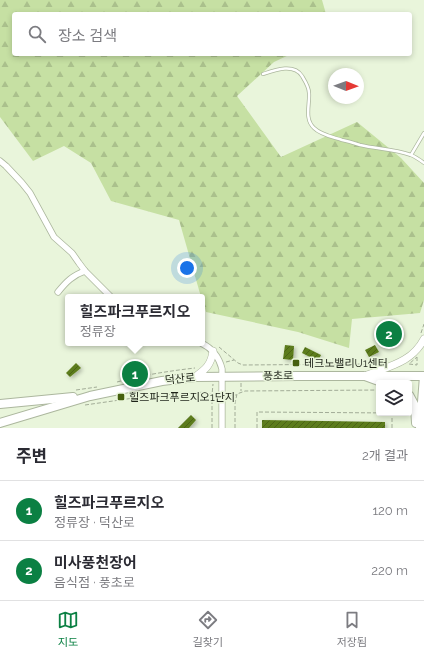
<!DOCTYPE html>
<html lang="ko">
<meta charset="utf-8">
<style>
body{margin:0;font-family:Raleway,"Noto Sans KR",sans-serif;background:#f7f7f7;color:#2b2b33}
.controls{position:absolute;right:12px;bottom:12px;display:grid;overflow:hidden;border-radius:4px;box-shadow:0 2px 6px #0003}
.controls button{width:36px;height:36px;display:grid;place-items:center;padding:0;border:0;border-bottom:1px solid #e1e1e2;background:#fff;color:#2b2b33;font:20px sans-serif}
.compass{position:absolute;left:328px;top:68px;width:36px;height:36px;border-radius:50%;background:#fff;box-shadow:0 2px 6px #0003;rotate:91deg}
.you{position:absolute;left:187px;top:268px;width:14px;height:14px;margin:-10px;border:3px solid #fff;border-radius:50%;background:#1a73e8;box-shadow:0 0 0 6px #1a73e833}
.badge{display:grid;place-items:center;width:26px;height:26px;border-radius:50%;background:#0b8043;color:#fff;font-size:13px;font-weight:700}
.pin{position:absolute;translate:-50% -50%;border:2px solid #fff;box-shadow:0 1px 4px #0006}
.popup{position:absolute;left:65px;top:294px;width:140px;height:52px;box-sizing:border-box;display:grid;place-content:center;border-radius:4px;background:#fff;filter:drop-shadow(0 1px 3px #0005);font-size:13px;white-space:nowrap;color:#7c7c81}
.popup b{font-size:15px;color:#2b2b33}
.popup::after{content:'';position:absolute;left:50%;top:100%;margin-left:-8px;border:8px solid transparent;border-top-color:#fff}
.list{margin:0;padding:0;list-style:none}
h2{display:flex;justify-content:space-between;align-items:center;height:52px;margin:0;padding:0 16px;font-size:17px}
h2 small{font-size:13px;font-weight:400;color:#7c7c81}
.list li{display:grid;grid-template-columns:26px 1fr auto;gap:12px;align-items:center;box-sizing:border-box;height:60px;padding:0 16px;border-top:1px solid #e1e1e2}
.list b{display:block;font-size:15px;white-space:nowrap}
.list p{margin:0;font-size:13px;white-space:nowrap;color:#7c7c81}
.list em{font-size:13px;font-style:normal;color:#7c7c81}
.icon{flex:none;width:22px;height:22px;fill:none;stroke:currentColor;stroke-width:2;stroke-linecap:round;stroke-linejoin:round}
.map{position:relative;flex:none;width:424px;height:428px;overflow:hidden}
.search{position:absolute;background:#fff;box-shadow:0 2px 6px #0003;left:12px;right:12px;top:12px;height:44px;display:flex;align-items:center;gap:10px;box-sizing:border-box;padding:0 14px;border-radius:4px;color:#7c7c81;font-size:15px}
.sheet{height:172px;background:#fff}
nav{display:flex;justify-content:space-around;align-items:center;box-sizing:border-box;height:56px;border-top:1px solid #e1e1e2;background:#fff;font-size:11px;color:#7c7c81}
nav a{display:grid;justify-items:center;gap:2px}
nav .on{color:#0b8043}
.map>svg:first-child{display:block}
.forest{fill:url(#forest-firs)}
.building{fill:url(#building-hatch);filter:url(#shadow)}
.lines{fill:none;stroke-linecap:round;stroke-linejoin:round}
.service-casing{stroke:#acb79e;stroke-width:4}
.minor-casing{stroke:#acb79e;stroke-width:7}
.tertiary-casing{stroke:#acb79e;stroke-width:8}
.secondary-casing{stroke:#acb79e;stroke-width:10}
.primary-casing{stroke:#acb79e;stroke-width:10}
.path{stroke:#a2ac97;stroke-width:1;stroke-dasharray:4 2;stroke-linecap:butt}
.service{stroke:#fff;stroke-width:2.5}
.minor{stroke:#fff;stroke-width:5.5}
.tertiary{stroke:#fff;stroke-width:7}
.secondary{stroke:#fff;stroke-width:8}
.primary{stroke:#fff;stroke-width:8}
.poi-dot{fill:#46600f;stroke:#e9f5db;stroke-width:1.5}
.labels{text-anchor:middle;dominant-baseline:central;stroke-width:3;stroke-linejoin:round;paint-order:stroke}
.poi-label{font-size:11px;fill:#1e2319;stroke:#e9f5db;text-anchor:start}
.street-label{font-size:11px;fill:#1e2319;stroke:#e9f5db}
</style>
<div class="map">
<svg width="424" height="428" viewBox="0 0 424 428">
<defs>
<pattern id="forest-firs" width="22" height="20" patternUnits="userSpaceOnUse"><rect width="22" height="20" fill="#c6e0a3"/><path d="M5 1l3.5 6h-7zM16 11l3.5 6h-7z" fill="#aac08c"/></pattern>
<pattern id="building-hatch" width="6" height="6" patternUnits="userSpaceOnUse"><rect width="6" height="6" fill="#5b7b1b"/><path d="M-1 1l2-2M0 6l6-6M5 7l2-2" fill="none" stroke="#4b6417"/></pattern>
<filter id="shadow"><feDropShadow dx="2" dy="2" stdDeviation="2" flood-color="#0004"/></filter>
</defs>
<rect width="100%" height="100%" fill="#e9f5db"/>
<polygon class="forest" points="0,0 322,0 326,14 14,14 14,54 291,54 274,62 237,96 281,157 357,122 401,158 424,183 424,300 420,313 352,319 349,348 298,332 206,312 202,297 201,297 179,220 111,201 91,163 64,146 33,161 0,117"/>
<g class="building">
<polygon points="397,324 402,335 385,343 380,332"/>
<polygon points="285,345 294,346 293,360 283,359"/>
<polygon points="375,345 379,352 369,357 365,350"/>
<polygon points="305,347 321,355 318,361 302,353"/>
<polygon points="76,363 81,368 70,377 66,373"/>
<polygon points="191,415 196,420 189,428 178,428"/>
<polygon points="262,420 385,422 385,428 262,428"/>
</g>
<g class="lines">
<g class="service-casing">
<g id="service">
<path d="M263,74C275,70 294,63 302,76C305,81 309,87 309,93C310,104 304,119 314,128C321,135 333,137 342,140C348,141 354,143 360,145C377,149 394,149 411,155C416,157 420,160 424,163"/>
<polyline points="411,155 424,133"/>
</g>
</g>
<g class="minor-casing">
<g id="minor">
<polyline points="0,161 6,166 22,183 30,193 54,237 72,253 79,263 85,271 111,297"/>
<path d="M58,292C66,282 73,275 85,271"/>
<path d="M201,343C212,348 219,357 222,369V428"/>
</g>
</g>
<g class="tertiary-casing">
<g id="tertiary">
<path d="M367,375C390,366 412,362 424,339"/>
<path d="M195,377C206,369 211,365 213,351"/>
</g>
</g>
<g class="secondary-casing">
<g id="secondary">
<polyline points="0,404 73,397"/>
<polyline points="0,423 90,396 162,381 195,377 298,376 424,376"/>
</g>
</g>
<g class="primary-casing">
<g id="primary">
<polyline points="365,376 384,383"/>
<polyline points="409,395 415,406 416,423"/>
<polyline points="420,428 424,376"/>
</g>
</g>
<g class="path">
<polyline points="421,333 424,324"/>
<polyline points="219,347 238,363 243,365 375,364"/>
<polygon points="417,357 417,365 409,364"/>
<polyline points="226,362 234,360"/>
<path d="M117,382C143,375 169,371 195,368"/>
<polyline points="241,383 241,391"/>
<polyline points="76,390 97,387"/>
<polyline points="228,395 237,395"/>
<polyline points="85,405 148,396 206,392 212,395 216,395"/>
<polyline points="212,428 212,395 213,384"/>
<polyline points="235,428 235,403 237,394 245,391 379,390"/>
<polyline points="257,428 257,412 392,413 392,428"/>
</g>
<use href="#service" class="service"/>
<use href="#minor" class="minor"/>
<use href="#tertiary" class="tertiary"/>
<use href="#secondary" class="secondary"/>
<use href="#primary" class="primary"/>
</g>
<g class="poi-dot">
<rect x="292" y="359" width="8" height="8" rx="2"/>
<rect x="117" y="393" width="8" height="8" rx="2"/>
</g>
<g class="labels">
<g class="poi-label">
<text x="304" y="363">테크노밸리U1센터</text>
<text x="129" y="397">힐즈파크푸르지오1단지</text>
</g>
<g class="street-label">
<text transform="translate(278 376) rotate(-1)">풍초로</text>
<text transform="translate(180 379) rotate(-6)">덕산로</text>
</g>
</g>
</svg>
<div class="controls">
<button><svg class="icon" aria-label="layers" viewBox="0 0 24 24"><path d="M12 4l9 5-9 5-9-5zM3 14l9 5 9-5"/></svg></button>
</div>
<svg class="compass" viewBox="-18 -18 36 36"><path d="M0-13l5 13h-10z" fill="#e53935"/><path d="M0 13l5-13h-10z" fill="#7c7c81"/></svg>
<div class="you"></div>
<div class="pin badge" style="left:135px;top:374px">1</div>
<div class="popup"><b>힐즈파크푸르지오</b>정류장</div>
<div class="pin badge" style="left:389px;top:334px">2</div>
<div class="search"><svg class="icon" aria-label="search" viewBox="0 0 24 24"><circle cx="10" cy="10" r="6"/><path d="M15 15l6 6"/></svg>장소 검색</div>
</div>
<section class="sheet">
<h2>주변<small>2개 결과</small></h2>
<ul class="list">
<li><span class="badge">1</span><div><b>힐즈파크푸르지오</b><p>정류장 · 덕산로</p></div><em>120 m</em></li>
<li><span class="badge">2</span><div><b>미사풍천장어</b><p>음식점 · 풍초로</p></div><em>220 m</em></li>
</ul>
</section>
<nav>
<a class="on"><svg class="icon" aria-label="map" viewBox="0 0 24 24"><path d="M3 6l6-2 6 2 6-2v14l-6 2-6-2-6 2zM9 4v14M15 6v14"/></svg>지도</a>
<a><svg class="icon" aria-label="directions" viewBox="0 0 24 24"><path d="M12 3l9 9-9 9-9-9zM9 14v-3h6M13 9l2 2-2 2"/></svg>길찾기</a>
<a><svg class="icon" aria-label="saved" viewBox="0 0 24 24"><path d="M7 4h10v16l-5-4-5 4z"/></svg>저장됨</a>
</nav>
